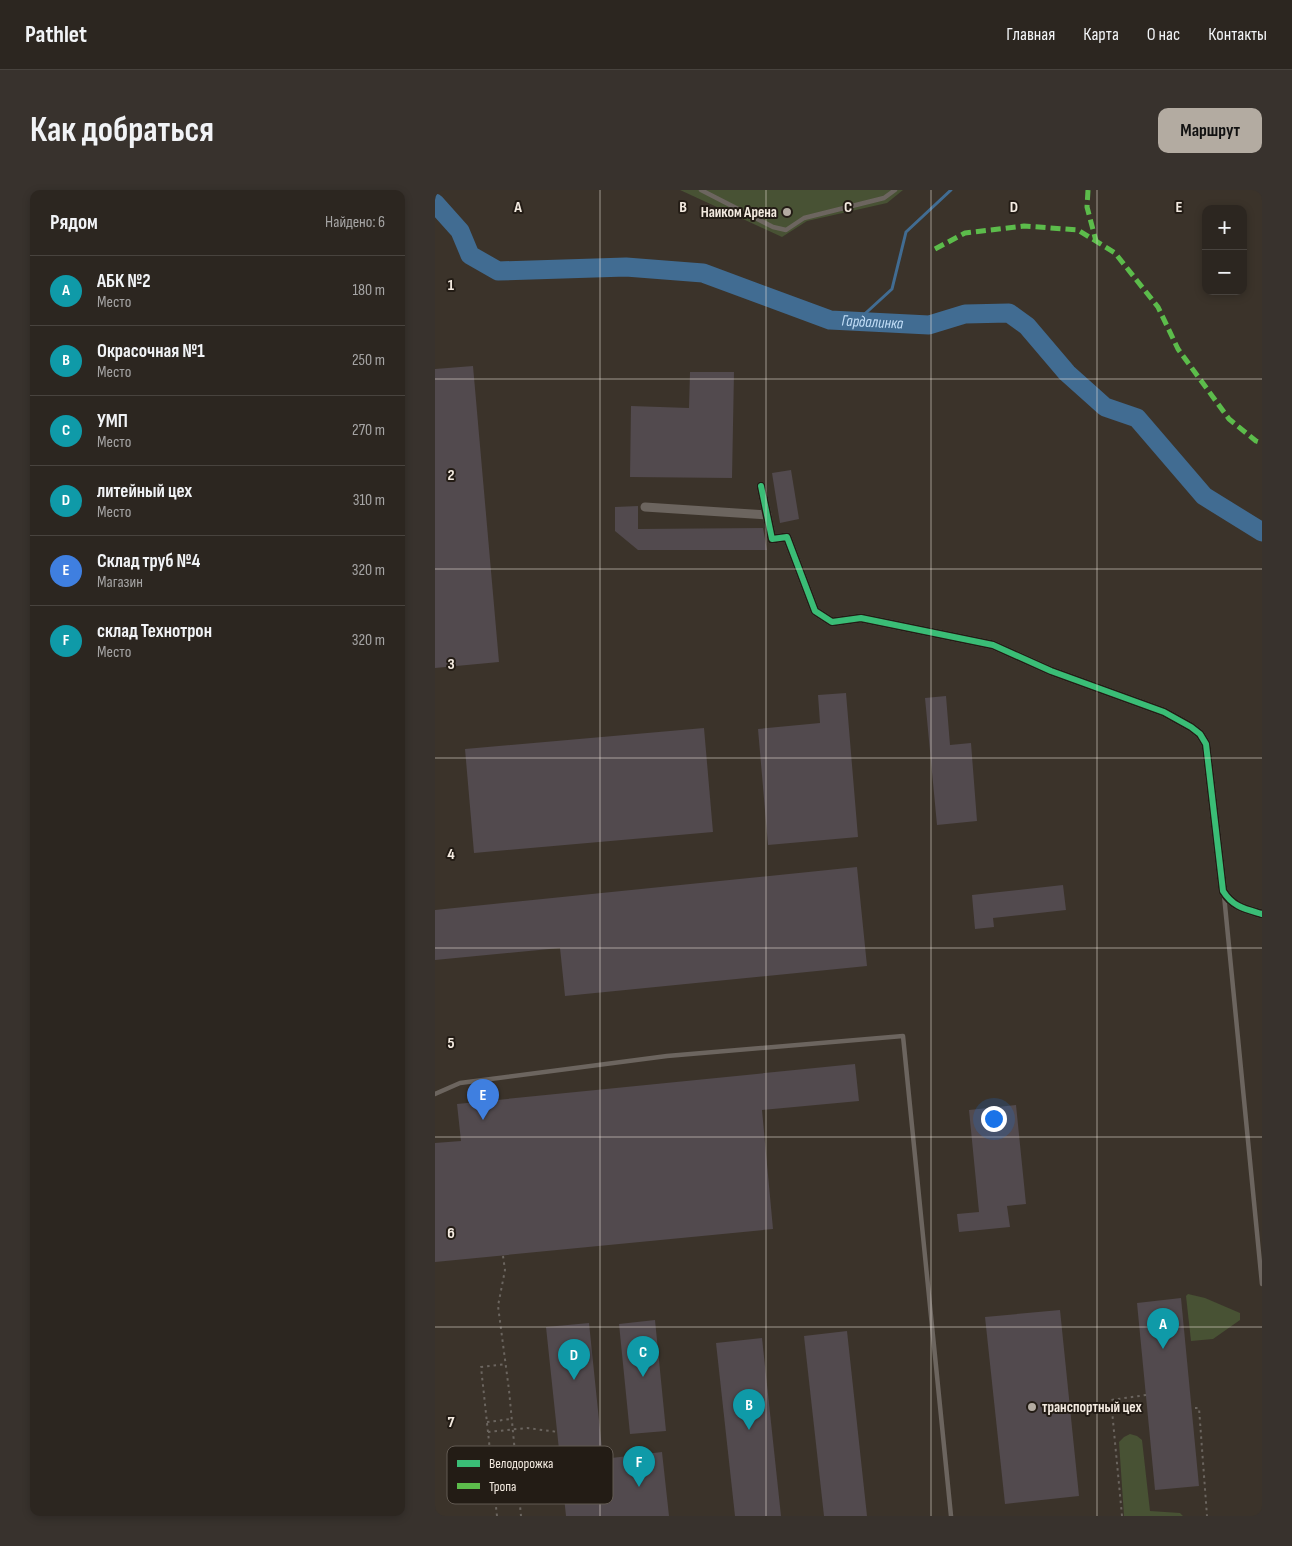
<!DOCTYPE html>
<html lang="ru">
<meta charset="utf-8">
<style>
body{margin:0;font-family:"Sofia Sans Condensed",sans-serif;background:#38322d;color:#f1f3f6}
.controls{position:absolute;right:15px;top:15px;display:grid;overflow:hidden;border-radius:10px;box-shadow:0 2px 8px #0003}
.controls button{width:45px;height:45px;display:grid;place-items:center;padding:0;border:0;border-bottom:1px solid #48433e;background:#2c2620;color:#f1f3f6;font:25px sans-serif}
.you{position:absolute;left:558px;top:928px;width:18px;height:18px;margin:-12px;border:4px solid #fff;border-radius:50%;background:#1a73e8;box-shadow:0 0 0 8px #1a73e833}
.badge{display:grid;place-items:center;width:32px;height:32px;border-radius:50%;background:#b3aba1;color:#fff;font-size:16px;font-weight:700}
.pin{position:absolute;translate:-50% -41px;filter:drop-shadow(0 1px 2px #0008)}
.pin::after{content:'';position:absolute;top:26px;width:18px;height:15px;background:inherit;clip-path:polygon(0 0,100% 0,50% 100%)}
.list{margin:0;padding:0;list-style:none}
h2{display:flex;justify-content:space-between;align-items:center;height:65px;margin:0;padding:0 20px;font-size:21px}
h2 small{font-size:16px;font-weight:400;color:#a6a5a5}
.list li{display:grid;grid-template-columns:32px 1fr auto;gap:15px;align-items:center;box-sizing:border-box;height:70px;padding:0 20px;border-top:1px solid #48433e}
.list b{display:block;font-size:19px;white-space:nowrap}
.list p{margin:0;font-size:16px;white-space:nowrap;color:#a6a5a5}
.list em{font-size:16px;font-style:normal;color:#a6a5a5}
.map{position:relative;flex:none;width:827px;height:1326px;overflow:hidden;border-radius:10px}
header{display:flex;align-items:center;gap:30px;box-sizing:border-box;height:70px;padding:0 25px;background:#2c2620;border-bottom:1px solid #48433e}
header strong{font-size:24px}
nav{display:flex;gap:28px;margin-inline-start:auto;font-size:18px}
.intro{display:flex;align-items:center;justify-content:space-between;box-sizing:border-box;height:120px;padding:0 30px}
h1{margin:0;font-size:35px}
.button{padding:12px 22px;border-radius:10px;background:#b3aba1;color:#111;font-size:18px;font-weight:700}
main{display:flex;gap:30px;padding:0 30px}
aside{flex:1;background:#2c2620;border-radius:10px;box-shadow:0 2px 8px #0003}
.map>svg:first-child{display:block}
.green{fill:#485234}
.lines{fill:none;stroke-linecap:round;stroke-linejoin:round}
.stream{stroke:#416c92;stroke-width:3}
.river{stroke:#416c92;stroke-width:19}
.building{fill:#524a4e}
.path{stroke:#6b655f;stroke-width:2;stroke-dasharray:2.5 4;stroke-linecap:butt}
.lane{stroke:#6c655f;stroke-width:4.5}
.street{stroke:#6c655f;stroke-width:9}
.quiet{stroke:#5cbc4b;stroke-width:5;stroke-dasharray:10 5;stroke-linecap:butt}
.cycleway-casing{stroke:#231c15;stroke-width:9}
.cycleway{stroke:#3abd76;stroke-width:6}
.grid{fill:none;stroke:#f4ebe1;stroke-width:1;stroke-opacity:0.55}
.poi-dot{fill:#b3aba1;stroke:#231c15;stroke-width:2}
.labels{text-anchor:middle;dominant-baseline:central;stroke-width:4;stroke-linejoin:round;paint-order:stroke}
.poi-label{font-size:15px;font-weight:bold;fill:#f4ebe1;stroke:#231c15;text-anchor:end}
.water-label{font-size:16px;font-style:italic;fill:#c2def7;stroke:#231c15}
.key{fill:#231c15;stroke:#625a52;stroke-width:1}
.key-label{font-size:14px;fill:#f4ebe1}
.grid-label{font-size:16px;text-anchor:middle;font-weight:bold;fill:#f4ebe1;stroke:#231c15;stroke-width:4;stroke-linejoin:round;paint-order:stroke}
</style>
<header>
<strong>Pathlet</strong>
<nav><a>Главная</a><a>Карта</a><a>О нас</a><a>Контакты</a></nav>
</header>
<div class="intro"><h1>Как добраться</h1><a class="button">Маршрут</a></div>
<main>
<aside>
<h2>Рядом<small>Найдено: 6</small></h2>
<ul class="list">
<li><span class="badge" style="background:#0f9aa8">A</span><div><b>АБК №2</b><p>Место</p></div><em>180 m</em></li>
<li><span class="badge" style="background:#0f9aa8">B</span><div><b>Окрасочная №1</b><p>Место</p></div><em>250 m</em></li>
<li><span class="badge" style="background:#0f9aa8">C</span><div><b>УМП</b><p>Место</p></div><em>270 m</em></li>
<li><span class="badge" style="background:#0f9aa8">D</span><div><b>литейный цех</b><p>Место</p></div><em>310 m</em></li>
<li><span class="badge" style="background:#3f7fe0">E</span><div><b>Склад труб №4</b><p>Магазин</p></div><em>320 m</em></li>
<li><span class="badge" style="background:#0f9aa8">F</span><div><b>склад Технотрон</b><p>Место</p></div><em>320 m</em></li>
</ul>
</aside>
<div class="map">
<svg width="827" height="1326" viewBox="0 0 827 1326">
<rect width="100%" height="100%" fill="#3b332a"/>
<g class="green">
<polygon points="245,0 468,0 452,13 372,31 347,47"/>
<polygon points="753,1104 770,1108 805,1123 805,1130 778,1149 756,1151 751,1106"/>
<polygon points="695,1244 702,1246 707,1250 715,1321 745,1323 748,1326 689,1326 684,1252 689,1247"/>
</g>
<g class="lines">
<polyline class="stream" points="422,131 457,99 471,42 516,0"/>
<path class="river" id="s1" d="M0,13L25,41L35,65L63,81L191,77L268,83L395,130L494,135L530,124L574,123L592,136L632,183L670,217L702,228L769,306L827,342"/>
</g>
<g class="building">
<polygon points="38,176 64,472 0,478 0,179"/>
<polygon points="255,182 299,182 297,288 195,287 196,216 254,218"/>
<polygon points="356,280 364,329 345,333 337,283"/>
<polygon points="203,316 203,339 328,338 332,360 203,360 180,341 180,317"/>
<polygon points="411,503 423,647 333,655 323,539 385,533 383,505"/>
<polygon points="511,506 515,555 536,553 542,631 502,635 490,508"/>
<polygon points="269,538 278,642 39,663 30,559"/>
<polygon points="422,677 432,776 130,806 125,758 0,770 0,720"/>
<polygon points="628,695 631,720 558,728 559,737 540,739 537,705"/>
<polygon points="420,874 424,911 327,920 338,1039 0,1072 0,953 26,951 22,914"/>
<polygon points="581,915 591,1014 572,1016 575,1037 524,1042 522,1024 544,1022 534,920"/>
<polygon points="746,1108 764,1296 720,1300 702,1113"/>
<polygon points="625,1120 644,1306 570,1314 550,1127"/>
<polygon points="220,1130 231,1241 195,1244 184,1134"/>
<polygon points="154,1133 168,1269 227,1262 234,1326 131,1326 111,1137"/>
<polygon points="412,1141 432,1326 389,1326 369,1146"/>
<polygon points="327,1148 346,1326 300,1326 281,1153"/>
</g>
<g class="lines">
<g class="path">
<polyline points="68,1066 70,1080 63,1116 74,1200 86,1326"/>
<polyline points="760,1218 764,1218 772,1326"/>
<polyline points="52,1232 76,1229"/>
<polyline points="53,1242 92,1238 123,1242"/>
<polyline points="59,1297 82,1295"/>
<polyline points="61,1307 83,1304"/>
<polyline points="62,1326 46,1177 71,1174"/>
<polyline points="687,1326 676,1210 711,1205"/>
</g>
<g class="lane">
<polyline points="266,0 338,37 351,40 369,28 449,8 460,0"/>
<polyline points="789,705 827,1094"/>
<polyline points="0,904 25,893 232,866 468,846 516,1326"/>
</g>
<g class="street">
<path d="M326,296L337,349L352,347L380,421L397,432L426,428L558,455L616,481L729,522L756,537L765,544L771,554L788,701C798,717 810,719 827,724"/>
<polyline points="210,317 332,325"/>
</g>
<g class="quiet">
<polyline points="653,0 652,17 661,51"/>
<polyline points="500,59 530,43 589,36 643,40 680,63 723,117 743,159 794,229 821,251 827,253"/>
</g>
<g class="cycleway-casing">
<path id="cycleway" d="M326,296L337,349L352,347L380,421L397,432L426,428L558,455L616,481L729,522L756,537L765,544L771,554L788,701C798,717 810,719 827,724"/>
</g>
<use href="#cycleway" class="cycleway"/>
</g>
<path class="grid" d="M165,0V1326M331,0V1326M496,0V1326M662,0V1326M0,189H827M0,379H827M0,568H827M0,758H827M0,947H827M0,1137H827"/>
<g class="poi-dot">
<circle cx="352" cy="22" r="5"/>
<circle cx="597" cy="1217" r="5"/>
</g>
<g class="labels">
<g class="poi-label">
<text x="342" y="22">Наиком Арена</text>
<text x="607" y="1217" text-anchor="start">транспортный цех</text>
</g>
<g class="water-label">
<text stroke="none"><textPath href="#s1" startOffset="479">Гардалинка</textPath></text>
</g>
</g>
<rect x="12" y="1256" width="166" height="58" rx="8" class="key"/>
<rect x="22" y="1270" width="23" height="7" fill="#3abd76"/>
<rect x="22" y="1293" width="23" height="6" fill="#5cbc4b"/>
<g class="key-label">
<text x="54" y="1278">Велодорожка</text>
<text x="54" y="1301">Тропа</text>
</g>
<g class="grid-label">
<text x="83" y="22">A</text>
<text x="248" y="22">B</text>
<text x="413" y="22">C</text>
<text x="579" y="22">D</text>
<text x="744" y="22">E</text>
<text x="16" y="100">1</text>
<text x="16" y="290">2</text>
<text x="16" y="479">3</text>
<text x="16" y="669">4</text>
<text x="16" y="858">5</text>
<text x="16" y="1048">6</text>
<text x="16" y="1237">7</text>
</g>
</svg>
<div class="controls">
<button>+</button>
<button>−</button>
</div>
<div class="you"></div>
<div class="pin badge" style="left:728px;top:1159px;background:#0f9aa8">A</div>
<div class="pin badge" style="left:314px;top:1240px;background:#0f9aa8">B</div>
<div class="pin badge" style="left:208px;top:1187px;background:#0f9aa8">C</div>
<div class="pin badge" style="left:139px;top:1190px;background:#0f9aa8">D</div>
<div class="pin badge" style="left:48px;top:930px;background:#3f7fe0">E</div>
<div class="pin badge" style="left:204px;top:1297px;background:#0f9aa8">F</div>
</div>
</main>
